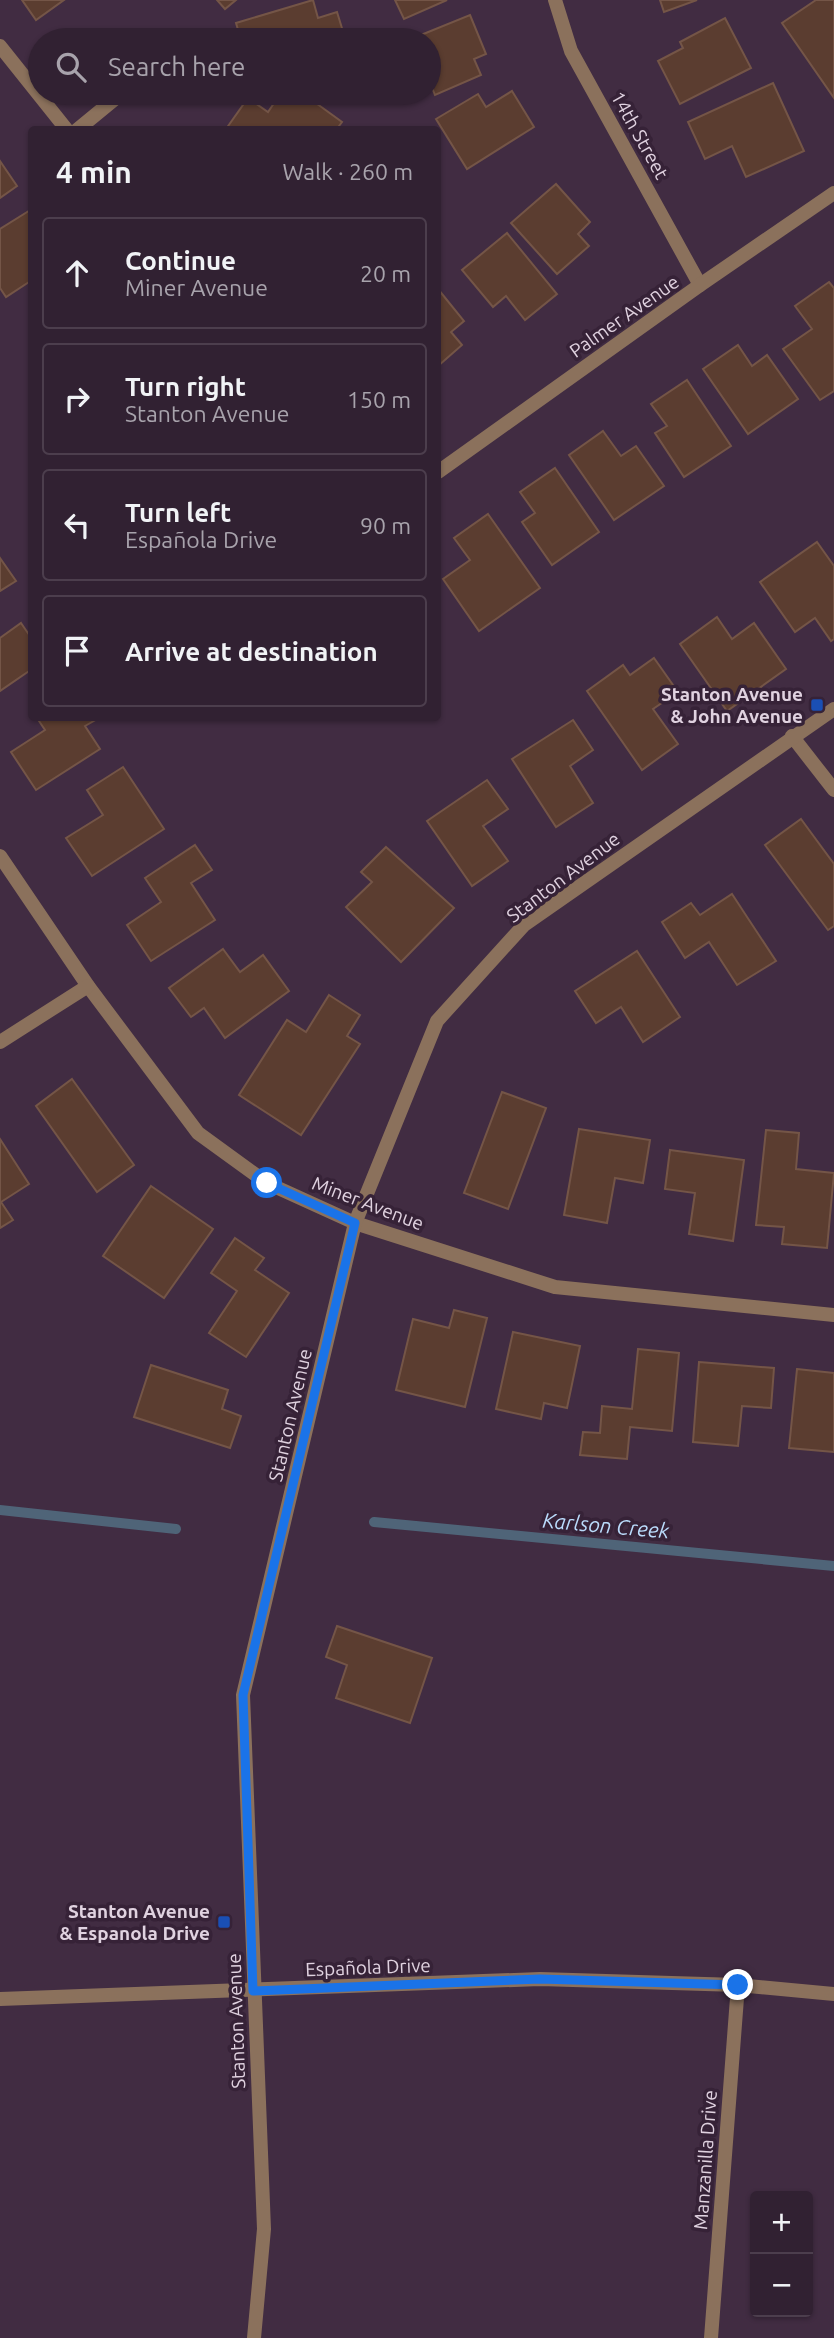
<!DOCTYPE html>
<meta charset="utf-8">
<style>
body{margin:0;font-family:Ubuntu,sans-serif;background:#39293a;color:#f1f3f6}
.controls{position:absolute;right:21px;bottom:21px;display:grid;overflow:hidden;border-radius:7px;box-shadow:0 2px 5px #0004}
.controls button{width:63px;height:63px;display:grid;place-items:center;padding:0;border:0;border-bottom:2px solid #4c3e4d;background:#312132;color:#f1f3f6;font:35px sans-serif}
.stop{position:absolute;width:21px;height:21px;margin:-16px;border:5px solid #1a73e8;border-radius:50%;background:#fff}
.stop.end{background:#1a73e8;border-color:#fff;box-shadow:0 2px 7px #0008}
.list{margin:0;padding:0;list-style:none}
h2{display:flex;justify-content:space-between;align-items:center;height:91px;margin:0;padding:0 28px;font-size:30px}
h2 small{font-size:23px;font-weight:400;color:#a8a3ac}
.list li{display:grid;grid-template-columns:46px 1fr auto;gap:21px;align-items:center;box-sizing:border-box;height:112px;margin:0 14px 14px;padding:0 14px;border:2px solid #4c3e4d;border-radius:7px}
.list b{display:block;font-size:26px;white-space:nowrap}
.list p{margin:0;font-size:23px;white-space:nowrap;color:#a8a3ac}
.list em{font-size:23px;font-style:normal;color:#a8a3ac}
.icon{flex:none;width:38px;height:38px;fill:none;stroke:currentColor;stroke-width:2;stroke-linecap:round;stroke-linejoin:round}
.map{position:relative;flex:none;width:834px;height:2338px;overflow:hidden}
.search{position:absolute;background:#312132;box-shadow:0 2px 5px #0004;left:28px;top:28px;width:413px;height:77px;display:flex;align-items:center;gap:18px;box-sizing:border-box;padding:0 24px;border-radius:38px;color:#a8a3ac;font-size:26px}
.panel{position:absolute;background:#312132;box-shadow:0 2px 5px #0004;left:28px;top:126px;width:413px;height:595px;border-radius:7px}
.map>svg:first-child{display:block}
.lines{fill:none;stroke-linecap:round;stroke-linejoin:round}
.stream{stroke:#4f6478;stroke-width:10}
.building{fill:#5b3d30;stroke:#745547;stroke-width:2}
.minor{stroke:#8b715c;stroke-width:14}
.route{stroke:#1a73e8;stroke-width:9}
.transit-dot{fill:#1a4fb4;stroke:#362237;stroke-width:2.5}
.labels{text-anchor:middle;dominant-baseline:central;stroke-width:7;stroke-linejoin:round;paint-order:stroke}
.street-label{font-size:19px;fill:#e0d2e0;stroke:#362237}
.poi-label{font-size:19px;font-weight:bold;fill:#e0d2e0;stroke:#362237;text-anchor:end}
.water-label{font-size:21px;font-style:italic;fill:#badbfb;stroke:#362237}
</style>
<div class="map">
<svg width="834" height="2338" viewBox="0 0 834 2338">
<rect width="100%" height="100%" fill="#412c42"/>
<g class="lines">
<g class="stream">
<polyline points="0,1510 176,1529"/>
<polyline points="374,1522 834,1566"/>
</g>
</g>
<g class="building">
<polygon points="22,0 64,0 36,20"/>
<polygon points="217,0 236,0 225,9"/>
<polygon points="313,0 318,18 337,12 345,38 338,40 241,40 236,23"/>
<polygon points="395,0 447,0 404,19"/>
<polygon points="660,0 697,0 664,12"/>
<polygon points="816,0 834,0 834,98 782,23"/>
<polygon points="470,15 486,54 474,59 481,75 435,95 429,80 429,40 411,39"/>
<polygon points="725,18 751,68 680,104 658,61 683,48 680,42"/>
<polygon points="773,83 804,151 746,177 732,146 705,159 688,122"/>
<polygon points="512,91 534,127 467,169 436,119 478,94 486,107"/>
<polygon points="281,93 302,93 342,122 336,130 226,129 248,98 268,112"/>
<polygon points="0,161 17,186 0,198"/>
<polygon points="556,184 590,222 578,234 589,246 557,274 511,223"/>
<polygon points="32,209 32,280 6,297 0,288 0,229"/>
<polygon points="507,233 557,294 525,320 506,296 493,307 462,270"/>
<polygon points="829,282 834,288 834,391 820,400 783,349 812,329 795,306"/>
<polygon points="438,289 464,321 451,332 462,345 438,366"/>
<polygon points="738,345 752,366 767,355 798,399 748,434 703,369"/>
<polygon points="687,380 731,446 684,477 655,433 667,426 651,404"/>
<polygon points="603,431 621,456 636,446 664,486 614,520 569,455"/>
<polygon points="555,468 599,532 552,565 522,522 535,513 520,492"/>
<polygon points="488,514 540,588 479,631 443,579 470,560 454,538"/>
<polygon points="817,542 834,566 834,639 831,641 815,618 795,632 760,582"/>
<polygon points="0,558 16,581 0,591"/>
<polygon points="717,617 732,639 754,623 786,669 727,711 680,644"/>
<polygon points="21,623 32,639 32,669 0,691 0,638"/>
<polygon points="654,658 678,692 653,709 678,744 642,770 587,691 623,665 630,675"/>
<polygon points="37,718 99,718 85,726 100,749 36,790 11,752 45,730"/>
<polygon points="573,720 593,750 570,766 593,803 556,827 512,759"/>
<polygon points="123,767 164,829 92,876 66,838 103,815 87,790"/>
<polygon points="487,780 508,809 483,826 508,861 472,886 427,821"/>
<polygon points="801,819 834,864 834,926 828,930 765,845"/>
<polygon points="195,845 212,870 191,883 215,920 151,961 127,925 161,902 145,878"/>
<polygon points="386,847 454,908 401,962 346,907 372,882 361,872"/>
<polygon points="732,894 776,961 737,985 709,942 685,958 662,922 691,903 700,915"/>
<polygon points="223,949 240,972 263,955 289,991 225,1038 204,1008 191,1017 169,988"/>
<polygon points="637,951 680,1017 643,1042 621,1007 596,1023 575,991"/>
<polygon points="329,995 360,1015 347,1036 360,1044 301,1135 239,1095 287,1020 306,1032"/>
<polygon points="72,1079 134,1165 97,1192 36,1106"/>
<polygon points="502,1092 546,1108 508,1209 464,1193"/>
<polygon points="579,1129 650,1140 643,1183 615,1178 607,1223 564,1215"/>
<polygon points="766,1130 799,1133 796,1169 834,1173 827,1248 782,1244 784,1227 756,1225"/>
<polygon points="0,1139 29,1184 1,1202 13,1220 0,1228"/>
<polygon points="670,1150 744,1160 733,1241 689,1234 695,1193 665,1189"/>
<polygon points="151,1186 213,1229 164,1298 103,1256"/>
<polygon points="235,1238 264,1258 255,1270 289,1293 246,1357 209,1333 237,1291 211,1273"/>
<polygon points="454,1310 487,1318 465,1407 396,1390 413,1319 449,1328"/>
<polygon points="513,1332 580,1346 567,1408 544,1403 541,1419 496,1409"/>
<polygon points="638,1349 679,1353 672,1431 630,1427 627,1459 580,1455 583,1432 600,1433 602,1406 632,1409"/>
<polygon points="699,1362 774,1368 771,1408 742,1406 738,1446 693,1442"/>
<polygon points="151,1365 228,1390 222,1409 241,1416 230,1448 134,1417"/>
<polygon points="797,1369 834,1373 834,1452 789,1448"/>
<polygon points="337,1626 432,1658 410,1723 336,1698 347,1665 326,1657"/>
</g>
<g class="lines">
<g class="minor">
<polyline points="555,0 571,51 700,285"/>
<polyline points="0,46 67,130"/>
<polyline points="77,130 122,93"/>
<polyline points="438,472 700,285 834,193"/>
<polyline points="792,736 834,790"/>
<polyline points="0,856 88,986 198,1133 267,1183 355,1223 555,1287 834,1315"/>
<polyline points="0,1042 88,986"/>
<polyline points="0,1999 540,1979 738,1985 834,1994"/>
<polyline points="254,2338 264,2229 243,1695 355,1223 437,1021 524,925 834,709"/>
<polyline points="711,2338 738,1985"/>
</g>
</g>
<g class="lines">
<polyline class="route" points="267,1183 355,1223 243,1695 253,1991 540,1979 738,1985"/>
</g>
<g class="transit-dot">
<rect x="810" y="698" width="14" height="14" rx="3.5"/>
<rect x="217" y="1915" width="14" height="14" rx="3.5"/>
</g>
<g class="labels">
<g class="street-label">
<text transform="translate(640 135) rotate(61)">14th Street</text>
<text transform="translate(624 316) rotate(-35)">Palmer Avenue</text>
<text transform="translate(563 877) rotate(-37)">Stanton Avenue</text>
<text transform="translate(368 1203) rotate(21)">Miner Avenue</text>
<text transform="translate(290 1415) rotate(-77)">Stanton Avenue</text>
<text transform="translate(368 1967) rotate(-2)">Española Drive</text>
<text transform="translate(236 2021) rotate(-92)">Stanton Avenue</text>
<text transform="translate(705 2160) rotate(-86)">Manzanilla Drive</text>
</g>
<g class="poi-label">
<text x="803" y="694">Stanton Avenue<tspan x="803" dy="22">&amp; John Avenue</tspan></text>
<text x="210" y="1911">Stanton Avenue<tspan x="210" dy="22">&amp; Espanola Drive</tspan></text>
</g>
<g class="water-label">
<text transform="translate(606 1525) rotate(5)">Karlson Creek</text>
</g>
</g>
</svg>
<div class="controls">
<button>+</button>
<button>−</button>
</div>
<div class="stop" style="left:267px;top:1183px"></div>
<div class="stop end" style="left:738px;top:1985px"></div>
<div class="search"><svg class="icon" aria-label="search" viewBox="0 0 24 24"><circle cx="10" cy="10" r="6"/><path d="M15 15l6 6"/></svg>Search here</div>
<section class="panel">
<h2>4 min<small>Walk · 260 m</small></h2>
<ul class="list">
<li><svg class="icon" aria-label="ahead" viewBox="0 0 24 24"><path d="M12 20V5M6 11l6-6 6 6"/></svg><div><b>Continue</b><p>Miner Avenue</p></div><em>20 m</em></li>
<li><svg class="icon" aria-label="right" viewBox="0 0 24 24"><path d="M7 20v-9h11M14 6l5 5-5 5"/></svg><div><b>Turn right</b><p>Stanton Avenue</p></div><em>150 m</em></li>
<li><svg class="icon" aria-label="left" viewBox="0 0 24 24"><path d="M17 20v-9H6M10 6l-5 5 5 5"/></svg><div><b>Turn left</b><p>Española Drive</p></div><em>90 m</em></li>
<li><svg class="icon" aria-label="arrive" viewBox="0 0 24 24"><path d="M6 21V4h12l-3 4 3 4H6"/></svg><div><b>Arrive at destination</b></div></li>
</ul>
</section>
</div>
